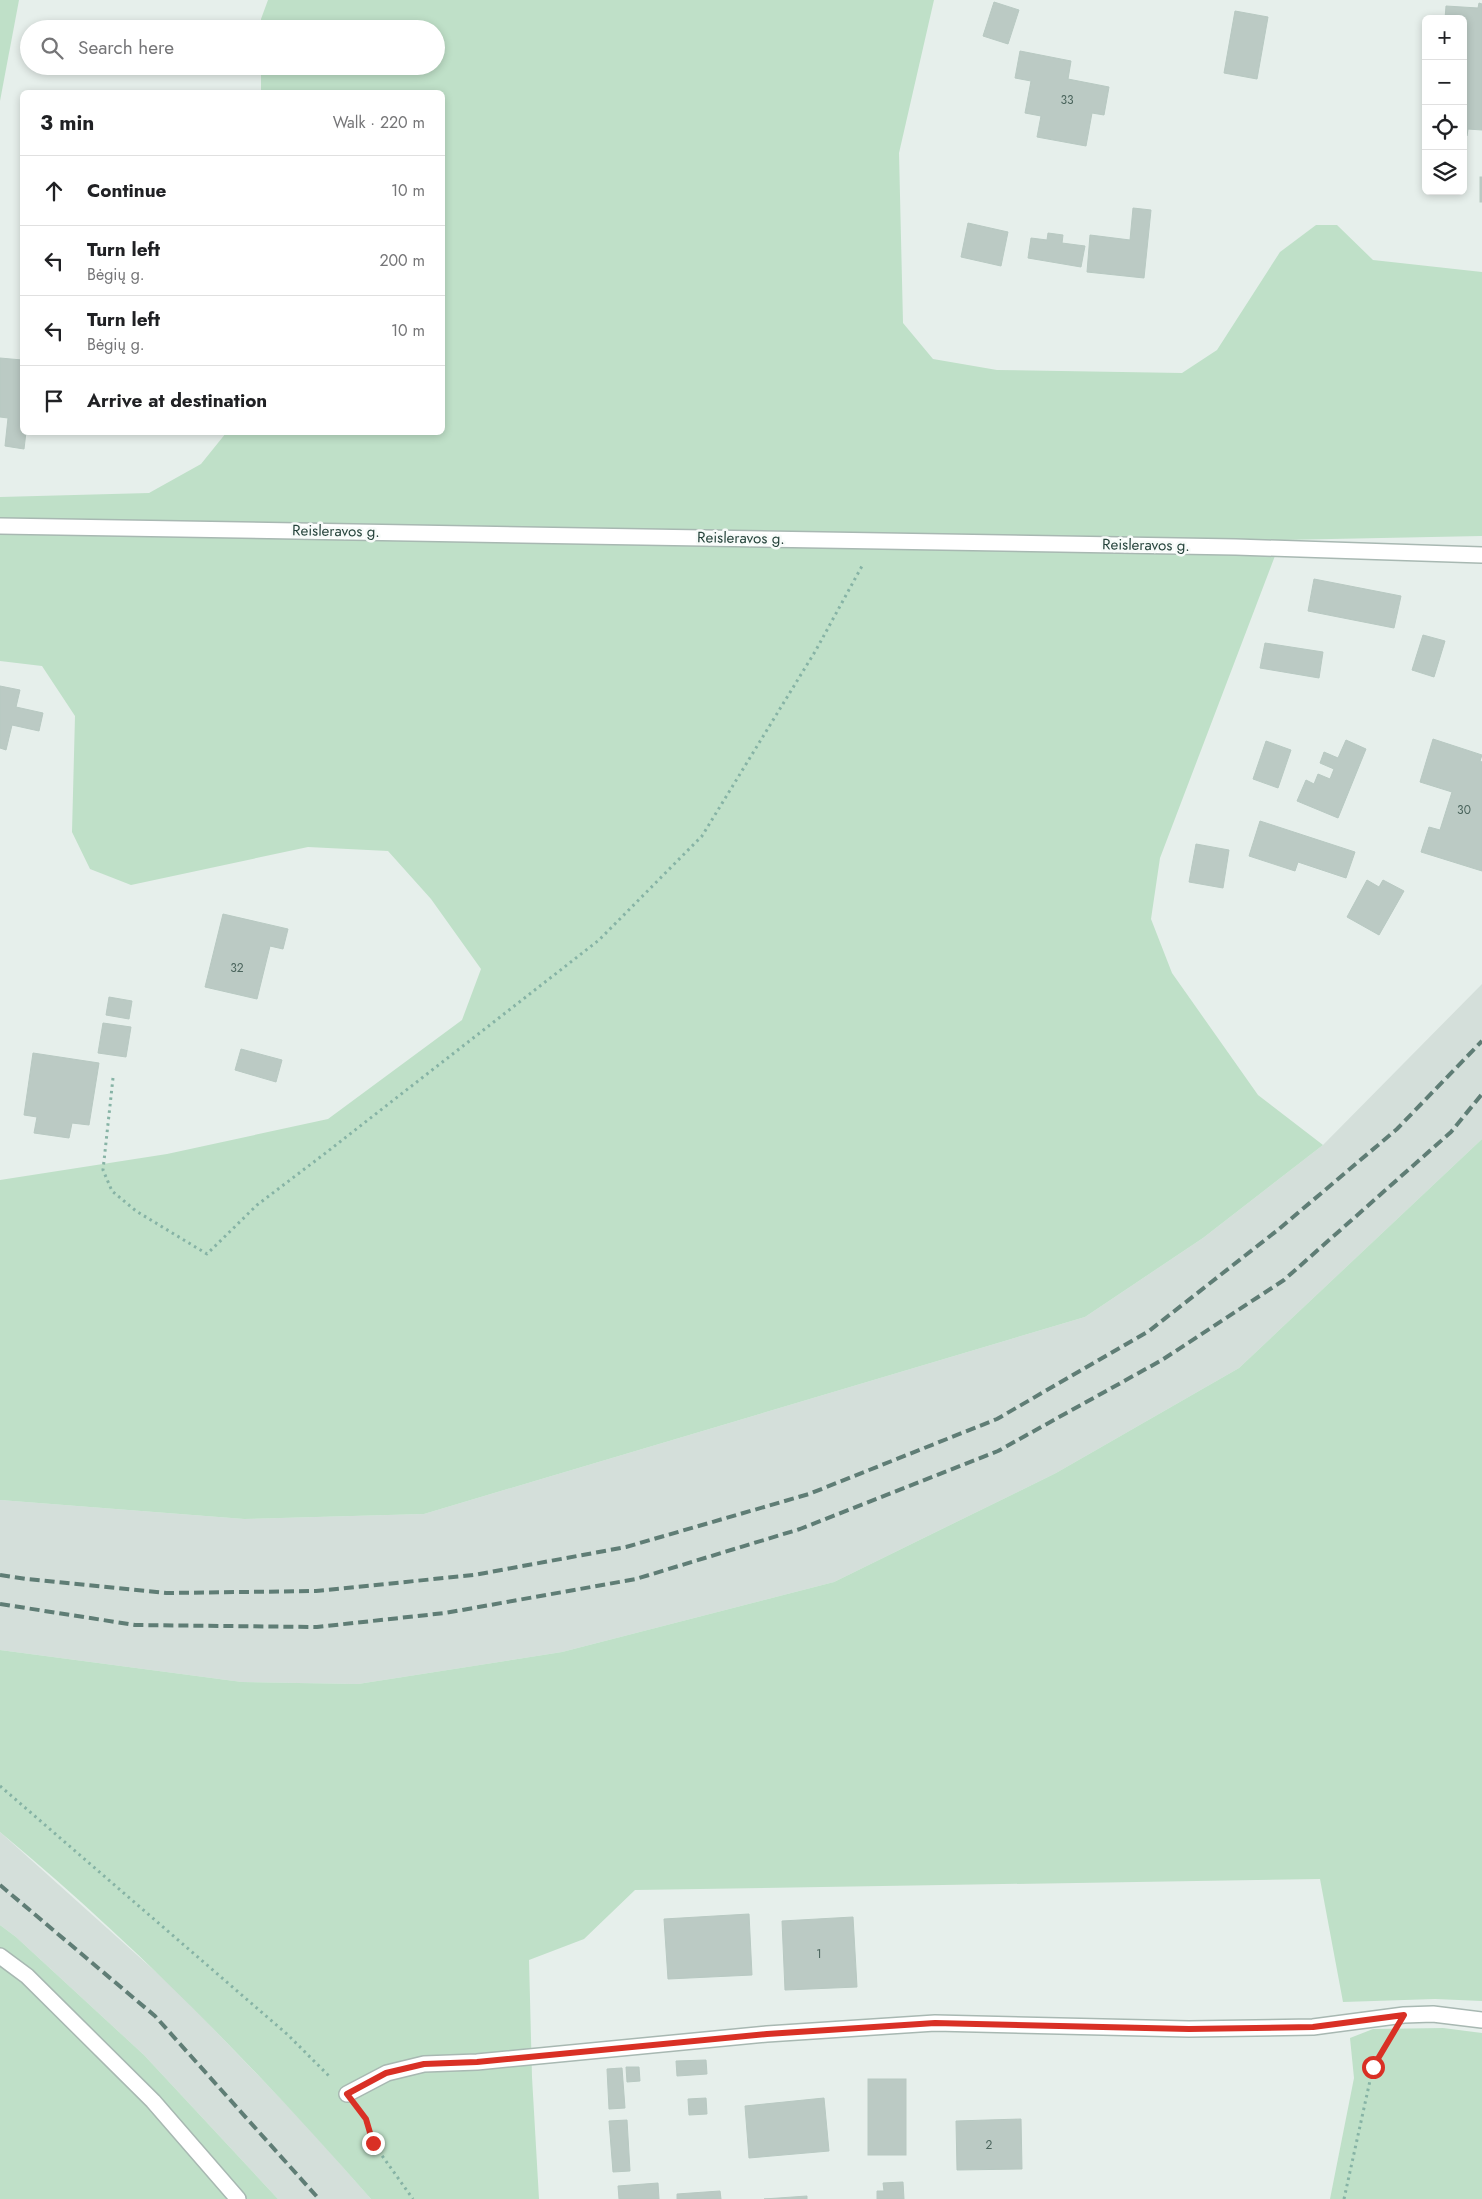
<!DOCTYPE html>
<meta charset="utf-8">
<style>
body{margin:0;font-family:Jost,sans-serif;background:#f2f2f2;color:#202124}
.controls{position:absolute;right:15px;top:15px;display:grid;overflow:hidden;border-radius:8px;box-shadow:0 2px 8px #0003}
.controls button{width:45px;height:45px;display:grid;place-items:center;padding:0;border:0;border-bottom:1px solid #e0e0e0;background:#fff;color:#202124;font:25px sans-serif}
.stop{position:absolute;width:15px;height:15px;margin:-11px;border:4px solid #d93025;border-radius:50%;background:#fff}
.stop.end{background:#d93025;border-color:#fff;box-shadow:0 1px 5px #0008}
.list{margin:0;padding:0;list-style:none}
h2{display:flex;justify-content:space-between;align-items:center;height:65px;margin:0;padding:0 20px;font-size:21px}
h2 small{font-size:16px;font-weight:400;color:#757577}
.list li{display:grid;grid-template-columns:32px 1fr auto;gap:15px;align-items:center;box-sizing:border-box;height:70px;padding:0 20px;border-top:1px solid #e0e0e0}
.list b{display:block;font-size:19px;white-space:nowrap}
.list p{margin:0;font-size:16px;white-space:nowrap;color:#757577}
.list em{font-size:16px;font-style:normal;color:#757577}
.icon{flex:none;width:28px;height:28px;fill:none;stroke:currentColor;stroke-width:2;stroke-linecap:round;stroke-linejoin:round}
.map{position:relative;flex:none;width:1482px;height:2199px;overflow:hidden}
.search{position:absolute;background:#fff;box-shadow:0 2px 8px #0003;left:20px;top:20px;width:425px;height:55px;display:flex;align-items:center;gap:12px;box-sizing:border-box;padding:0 18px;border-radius:28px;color:#757577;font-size:19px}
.panel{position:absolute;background:#fff;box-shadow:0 2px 8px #0003;left:20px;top:90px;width:425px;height:345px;border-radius:8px}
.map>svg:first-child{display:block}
.built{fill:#d4dfda}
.green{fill:#bfe0c8}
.building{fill:#bbcac4;stroke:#b8c9c2}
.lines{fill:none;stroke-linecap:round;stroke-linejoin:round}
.minor-casing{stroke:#a8b8b2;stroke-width:18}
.path{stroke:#86b3a5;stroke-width:3;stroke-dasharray:2.5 4;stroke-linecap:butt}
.minor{stroke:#fff;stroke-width:15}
.rail{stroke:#5f7d75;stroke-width:4;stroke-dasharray:10 5;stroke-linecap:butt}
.route{stroke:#d93025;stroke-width:6}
.labels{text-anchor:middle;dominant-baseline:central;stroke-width:5;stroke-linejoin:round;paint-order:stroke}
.number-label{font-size:12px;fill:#4a645c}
.street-label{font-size:15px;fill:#24423a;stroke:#f7fbf9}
</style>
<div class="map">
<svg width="1482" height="2199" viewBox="0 0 1482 2199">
<rect width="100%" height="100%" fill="#e6efeb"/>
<g class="built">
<polygon points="1482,984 1482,1139 1239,1368 1056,1473 834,1582 562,1652 358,1684 242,1682 0,1650 0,1500 244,1519 424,1514 1085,1317 1203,1238 1323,1145"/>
<polygon points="0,1832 176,1990 304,2123 371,2199 278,2199 144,2055 16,1937 0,1925"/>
</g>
<g class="green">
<polygon points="0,0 19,0 0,101"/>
<polygon points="268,0 934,0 899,153 903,323 933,359 997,370 1182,373 1217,350 1280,252 1316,225 1337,225 1373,260 1482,272 1482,536 1281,540 1160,858 1151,919 1172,973 1258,1095 1323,1145 1203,1238 1085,1317 424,1514 244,1519 0,1500 0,1180 167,1154 328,1119 462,1020 481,969 431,899 388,851 308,847 131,885 90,869 72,832 75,716 42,666 0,661 0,497 149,493 201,464 226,433 442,432 442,92 261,92 261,66 436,66 436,29 261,29 261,19"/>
<path d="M1482,1139V2001L1435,1999L1343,2002L1320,1879L635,1890L584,1939L529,1960L532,2077L539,2199H371C256,2068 134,1943 0,1832V1650L242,1682L358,1684L562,1652L834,1582L1056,1473L1239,1368Z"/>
<polygon points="0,1925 16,1937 144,2055 278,2199 0,2199"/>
<polygon points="1443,2028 1482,2033 1482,2199 1330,2199 1354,2078 1350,2038 1373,2029"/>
</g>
<g class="building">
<polygon points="994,2 1019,10 1008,44 983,36"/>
<polygon points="1479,3 1482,4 1482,130 1468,129 1467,136 1463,136 1463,19 1445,19 1446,6 1478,8"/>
<polygon points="1235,11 1268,17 1257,79 1224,73"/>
<polygon points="1020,51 1071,61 1068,79 1109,87 1104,115 1092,113 1086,146 1037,137 1041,116 1025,113 1031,81 1015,78"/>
<rect x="1480" y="177" width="2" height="25"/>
<polygon points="1133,208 1151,210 1144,278 1087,272 1090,235 1130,240"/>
<polygon points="968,223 1008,232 1001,266 961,257"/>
<polygon points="1048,233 1063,235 1062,243 1085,246 1081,267 1028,258 1031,238 1047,240"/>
<polygon points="0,358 22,360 22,432 26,432 24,449 5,446 8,418 0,417"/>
<polygon points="1314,579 1401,596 1394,628 1308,611"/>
<polygon points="1423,635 1445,641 1434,677 1412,670"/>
<polygon points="1265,643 1323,652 1319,678 1260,668"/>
<polygon points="0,686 20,690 16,707 43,713 39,731 12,725 6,750 0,748"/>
<polygon points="1433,739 1482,755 1480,761 1482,762 1482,871 1421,852 1429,827 1440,830 1452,792 1420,782"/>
<polygon points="1346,740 1366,749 1338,818 1297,801 1306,780 1314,784 1318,774 1330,779 1334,769 1320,763 1324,752 1338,758"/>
<polygon points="1266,741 1291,750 1278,788 1253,779"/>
<polygon points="1260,821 1355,852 1346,878 1298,862 1295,871 1249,856"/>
<polygon points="1196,844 1229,850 1223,888 1189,882"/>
<polygon points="1367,880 1379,887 1383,880 1404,891 1379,935 1347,917"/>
<polygon points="223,914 288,929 283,949 270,946 257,999 205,987"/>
<polygon points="109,997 132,1001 129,1019 106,1015"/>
<polygon points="103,1023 131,1027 126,1057 98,1053"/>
<polygon points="241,1049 282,1060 276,1082 235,1070"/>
<polygon points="33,1053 99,1063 89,1125 72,1123 69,1138 34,1133 37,1117 24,1115"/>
<polygon points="749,1914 752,1975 668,1979 664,1919"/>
<polygon points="853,1917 857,1987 785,1990 782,1921"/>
<polygon points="706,2060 707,2074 677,2076 676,2061"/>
<polygon points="626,2067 639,2067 640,2081 627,2082"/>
<polygon points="622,2068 625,2108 609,2109 607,2069"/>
<rect x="868" y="2079" width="38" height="76"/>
<polygon points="706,2098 707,2114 689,2115 688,2099"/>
<polygon points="824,2098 829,2151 749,2158 745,2106"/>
<polygon points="1021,2119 1022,2169 957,2170 956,2121"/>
<polygon points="627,2120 630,2171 613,2172 609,2121"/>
<polygon points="903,2182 904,2199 877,2199 877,2191 884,2191 883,2183"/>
<polygon points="658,2183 659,2199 619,2199 618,2186"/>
<polygon points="720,2191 721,2199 677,2199 677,2194"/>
<polygon points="807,2196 807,2199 764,2199"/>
</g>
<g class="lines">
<g class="minor-casing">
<g id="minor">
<polyline points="0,526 1236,547 1482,555"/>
<polyline points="0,1956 27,1976 153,2101 238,2199"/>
<polyline points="347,2094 387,2073 424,2064 477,2062 767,2034 935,2023 1189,2029 1313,2027 1404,2015 1433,2014 1482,2020"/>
</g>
</g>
<g class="path">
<polyline points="113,1078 103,1170 112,1191 136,1211 207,1254 257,1205 323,1155 599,940 702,836 816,650 862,566"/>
<polyline points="0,1786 288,2035 329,2076"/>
<polyline points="363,2115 373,2143 413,2199"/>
<polyline points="1344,2199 1373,2067 1387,2043"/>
</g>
<use href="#minor" class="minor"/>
<g class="rail">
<polyline points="0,1575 27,1579 166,1593 316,1591 474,1575 626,1547 809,1494 997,1419 1149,1331 1279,1229 1397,1129 1482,1041"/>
<polyline points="0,1604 135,1625 317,1627 445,1613 636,1579 800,1529 998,1451 1162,1360 1284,1280 1451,1132 1482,1094"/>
<polyline points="0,1885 155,2016 319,2199"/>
</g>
</g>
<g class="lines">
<polyline class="route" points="373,2143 366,2119 347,2094 386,2073 424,2064 477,2062 767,2034 935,2023 1189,2029 1313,2027 1404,2015 1373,2067"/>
</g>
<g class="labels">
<g class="number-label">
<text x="1067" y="100">33</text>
<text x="1464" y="810">30</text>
<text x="237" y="968">32</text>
<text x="819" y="1954">1</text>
<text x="989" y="2145">2</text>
</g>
<g class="street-label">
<text transform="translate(336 531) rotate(1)">Reisleravos g.</text>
<text transform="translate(741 538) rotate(1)">Reisleravos g.</text>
<text transform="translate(1146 545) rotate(1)">Reisleravos g.</text>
</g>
</g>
</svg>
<div class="controls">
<button>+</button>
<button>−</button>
<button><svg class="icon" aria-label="locate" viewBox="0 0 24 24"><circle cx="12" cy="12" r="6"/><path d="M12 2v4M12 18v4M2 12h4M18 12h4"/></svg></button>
<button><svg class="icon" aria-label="layers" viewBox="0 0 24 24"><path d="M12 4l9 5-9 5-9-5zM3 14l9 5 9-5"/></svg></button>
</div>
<div class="stop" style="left:1373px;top:2067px"></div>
<div class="stop end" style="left:373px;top:2143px"></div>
<div class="search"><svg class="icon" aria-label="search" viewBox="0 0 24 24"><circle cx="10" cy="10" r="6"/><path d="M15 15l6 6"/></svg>Search here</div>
<section class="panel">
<h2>3 min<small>Walk · 220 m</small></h2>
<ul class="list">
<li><svg class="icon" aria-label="ahead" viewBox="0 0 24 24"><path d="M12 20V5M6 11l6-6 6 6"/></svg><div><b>Continue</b></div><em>10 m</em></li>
<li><svg class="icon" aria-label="left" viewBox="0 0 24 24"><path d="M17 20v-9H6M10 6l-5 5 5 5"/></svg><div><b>Turn left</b><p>Bėgių g.</p></div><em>200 m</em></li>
<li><svg class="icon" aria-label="left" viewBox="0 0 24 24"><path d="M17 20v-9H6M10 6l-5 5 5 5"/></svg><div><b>Turn left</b><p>Bėgių g.</p></div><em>10 m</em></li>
<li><svg class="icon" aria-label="arrive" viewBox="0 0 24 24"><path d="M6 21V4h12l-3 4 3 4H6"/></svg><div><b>Arrive at destination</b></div></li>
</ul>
</section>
</div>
